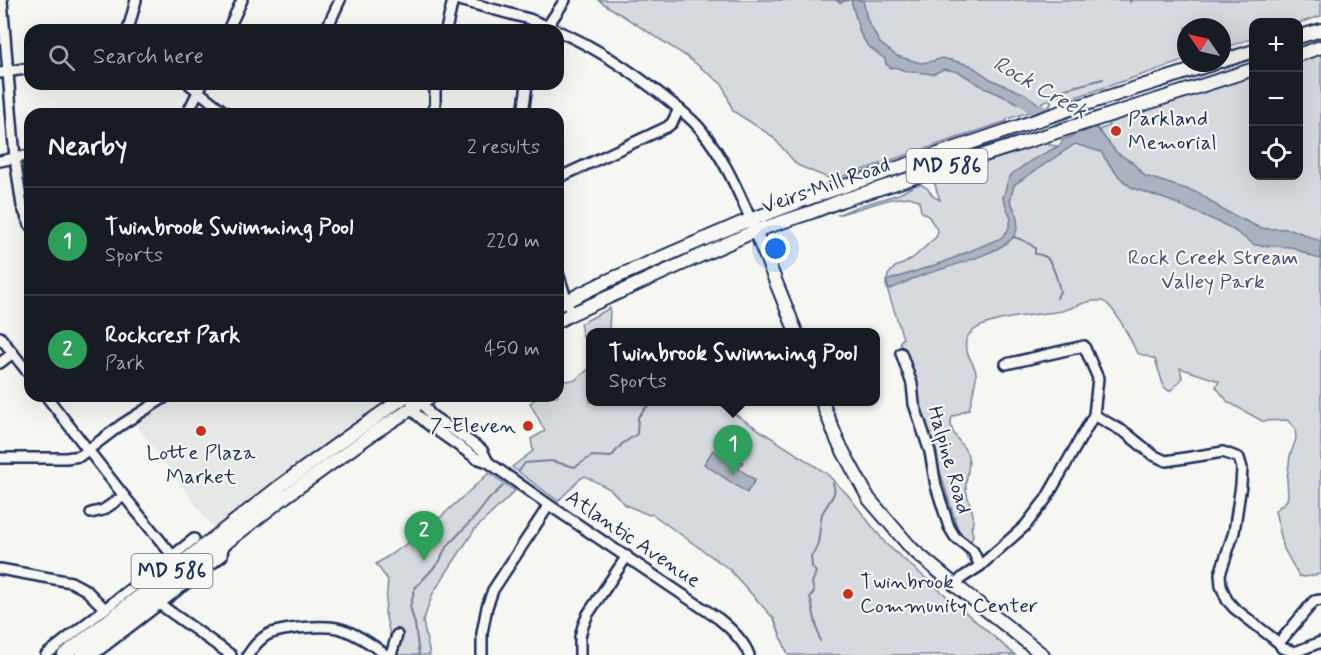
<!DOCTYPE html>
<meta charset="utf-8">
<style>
body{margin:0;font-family:Mynerve,sans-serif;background:#20242c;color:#f1f3f6}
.controls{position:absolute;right:18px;top:18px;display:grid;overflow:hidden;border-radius:12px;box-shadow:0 6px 24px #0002}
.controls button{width:54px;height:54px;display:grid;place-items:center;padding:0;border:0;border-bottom:2px solid #363941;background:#171b24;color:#f1f3f6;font:30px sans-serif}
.compass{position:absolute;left:1177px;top:18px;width:54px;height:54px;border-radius:50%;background:#171b24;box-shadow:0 6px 24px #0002;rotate:304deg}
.you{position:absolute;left:776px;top:249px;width:21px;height:21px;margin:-15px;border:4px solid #fff;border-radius:50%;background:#1a73e8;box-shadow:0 0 0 9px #1a73e833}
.badge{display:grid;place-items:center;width:39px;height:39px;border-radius:50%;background:#2563eb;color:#fff;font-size:20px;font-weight:700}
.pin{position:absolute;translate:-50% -50px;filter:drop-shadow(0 2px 3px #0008)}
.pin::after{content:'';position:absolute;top:32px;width:21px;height:18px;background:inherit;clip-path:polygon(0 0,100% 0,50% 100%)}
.popup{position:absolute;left:586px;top:328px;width:294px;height:78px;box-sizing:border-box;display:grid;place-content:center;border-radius:12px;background:#171b24;filter:drop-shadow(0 2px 4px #0005);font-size:20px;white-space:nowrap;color:#9ea1a6}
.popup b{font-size:22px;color:#f1f3f6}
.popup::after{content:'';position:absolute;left:50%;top:100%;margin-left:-12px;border:12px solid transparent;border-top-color:#171b24}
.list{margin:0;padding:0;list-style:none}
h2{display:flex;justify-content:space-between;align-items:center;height:78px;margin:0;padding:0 24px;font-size:26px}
h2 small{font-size:20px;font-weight:400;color:#9ea1a6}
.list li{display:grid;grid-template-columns:39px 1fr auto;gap:18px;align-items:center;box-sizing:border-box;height:108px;padding:0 24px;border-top:2px solid #363941}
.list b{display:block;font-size:22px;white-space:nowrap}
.list p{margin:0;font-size:20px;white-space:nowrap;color:#9ea1a6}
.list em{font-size:20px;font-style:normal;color:#9ea1a6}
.icon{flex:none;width:33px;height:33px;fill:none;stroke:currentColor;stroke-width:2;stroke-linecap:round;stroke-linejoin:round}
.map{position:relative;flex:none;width:1321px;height:655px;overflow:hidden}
.search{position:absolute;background:#171b24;box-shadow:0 6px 24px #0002;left:24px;top:24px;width:540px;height:66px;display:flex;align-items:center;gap:15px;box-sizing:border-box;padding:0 21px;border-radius:18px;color:#9ea1a6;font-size:22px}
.panel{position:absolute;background:#171b24;box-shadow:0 6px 24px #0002;left:24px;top:108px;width:540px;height:294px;border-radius:18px}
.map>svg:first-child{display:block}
.built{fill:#e6e7e7}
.green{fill:#d6d9dd;stroke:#78849e;stroke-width:1.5}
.water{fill:#abb2c0;stroke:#717e99;stroke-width:1.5}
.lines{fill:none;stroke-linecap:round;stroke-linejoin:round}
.stream{stroke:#717e99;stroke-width:2}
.river{stroke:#abb2c0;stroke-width:12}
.minor-casing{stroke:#1b2f5e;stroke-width:14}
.major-casing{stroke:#1b2f5e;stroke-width:16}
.minor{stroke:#f6f6f2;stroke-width:9}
.major{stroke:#f6f6f2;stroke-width:12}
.poi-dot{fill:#c8321e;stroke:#f6f6f2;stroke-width:2}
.labels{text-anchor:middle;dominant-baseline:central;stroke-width:4.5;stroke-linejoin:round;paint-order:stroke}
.shield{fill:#f6f6f2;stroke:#5d6b8a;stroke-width:1.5}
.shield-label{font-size:20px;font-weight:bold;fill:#1b2f5e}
.poi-label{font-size:21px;fill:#1b2f5e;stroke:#f6f6f2;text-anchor:start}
.street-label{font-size:21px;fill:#1b2f5e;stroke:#f6f6f2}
.park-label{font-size:21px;fill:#405177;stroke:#f6f6f2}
.water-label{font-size:22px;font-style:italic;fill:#46567b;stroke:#f6f6f2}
</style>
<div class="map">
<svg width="1321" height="655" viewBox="0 0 1321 655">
<rect width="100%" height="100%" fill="#f6f6f2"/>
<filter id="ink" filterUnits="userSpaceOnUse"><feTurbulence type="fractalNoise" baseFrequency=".0167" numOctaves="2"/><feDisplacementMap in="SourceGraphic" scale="12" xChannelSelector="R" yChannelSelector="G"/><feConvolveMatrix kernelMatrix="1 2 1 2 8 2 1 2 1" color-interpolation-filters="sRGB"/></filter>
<g filter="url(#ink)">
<polygon class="built" points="167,396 406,396 218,535 131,418"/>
<g class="green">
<polygon points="598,0 1321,0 1321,16 1299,23 1254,22 1253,38 1222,49 1222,27 1186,27 1186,60 1067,100 1064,95 1042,102 1041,106 1037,104 1026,108 1030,112 1007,119 1007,121 841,177 838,175 828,178 797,165 772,136 733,111 723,85 686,56"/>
<path d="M1321,50V574L1305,577L1299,576L1284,549L1275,511L1287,500L1288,495L1287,478L1290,456L1296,439L1295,428L1287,420L1262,421L1228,402L1216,387L1219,381L1180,368L1182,378L1174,388L1169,391L1164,387L1155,359L1137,353C1132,342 1113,303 1102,301C1088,299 1074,308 1062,311C1041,315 976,317 967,338C961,351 975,362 976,373C977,378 971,402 969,409L952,417C947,434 963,441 968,456C971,467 965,478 966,489C968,505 976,509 972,527H971L973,535L968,550L976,565L967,559L900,342L903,338L886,285L888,275L895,267L903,264L913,258L936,237L938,231L929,217L921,211L919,200L909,197L891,199L837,215L859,206L899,194L916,185H922L927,188L934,197L940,200L933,179L1048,141L1049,145L1059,146L1051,150L1103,136L1098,130L1109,126L1107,121L1253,72L1254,176H1298L1299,57Z"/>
<polygon points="610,308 609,332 590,332 590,348 583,337 580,324"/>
<polygon points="590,368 590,402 716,402 826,473 847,494 886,544 1015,655 788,655 774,619 729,569 652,514 649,515 626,505 610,489 585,476 580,479 558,501 512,467 533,451 531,439 545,431 530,403 539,396 558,396 558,383 560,381 575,380"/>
<polygon points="489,473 515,491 475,529 433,593 423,622 430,655 391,655 391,639 385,613 388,580 376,564 422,534"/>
</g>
<g class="water">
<polygon points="851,0 863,0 867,19 880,43 897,56 921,63 933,61 942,58 970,65 992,80 1025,94 1041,106 1030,112 1020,104 983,87 959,72 944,69 933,74 905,71 895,67 891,68 886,64 885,59 867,45 860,33"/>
<path d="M1096,127L1117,153L1132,162L1145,176L1199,193L1223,210L1258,227C1269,231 1282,227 1293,230C1303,233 1311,239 1321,241V259L1313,257L1292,247L1255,245L1227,226L1173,202L1133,188C1119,180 1109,165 1101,152L1075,144L1014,185L1010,201C1016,210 1021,226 1014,236C1001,255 937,269 915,278C906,281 899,287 889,289L886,281L944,262L1001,238L1008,230L1011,219L1003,198L1008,180L1012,174L1032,160L1059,146L1063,140Z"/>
<polygon points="713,450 730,462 735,456 743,462 739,469 755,480 747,493 704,464"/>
</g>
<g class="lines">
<g class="stream">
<polyline points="836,0 840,2 848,0"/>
<polyline points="1130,2 1131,0"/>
<polyline points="1048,112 1054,92 1103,79"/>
<path d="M1013,237C1022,239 1028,242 1035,248V254C1038,254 1044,256 1046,257C1053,264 1058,282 1060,291L1057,298"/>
<polyline points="519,471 525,463 551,461 575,467 592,456 611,457 622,444 637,434 638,417 651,402"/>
<path d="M820,641L810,597L814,592L812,583L816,572L812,567L811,556C822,544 818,529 822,514C825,507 833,498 834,493C835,489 834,486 833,483"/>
<polyline points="419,655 415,624 410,607 415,588 440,561 444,551 451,542 476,516 489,499 503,486"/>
</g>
<polyline class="river" points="1022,99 1027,103 1034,109 1048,112 1076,131"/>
<g class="minor-casing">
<g id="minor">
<polyline points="2,0 15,158 22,206 30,225"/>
<polyline points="459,0 529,19 556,30"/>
<polyline points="128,30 136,0"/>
<polyline points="228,30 242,0"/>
<polyline points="326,30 340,0"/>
<polyline points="446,30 453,0"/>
<polyline points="545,30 565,0"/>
<path d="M558,31C598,48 634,73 668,100C679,109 693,119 702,131C724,158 737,189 751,220"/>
<polyline points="0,73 30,68"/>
<polyline points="189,84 227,114"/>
<polyline points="187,114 202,84"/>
<polyline points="431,114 435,105 435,84"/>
<polyline points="523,114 527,84"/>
<polyline points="0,161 30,155"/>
<polyline points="558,178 667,127 672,123 679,109"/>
<polyline points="558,273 571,314"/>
<polyline points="0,337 30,375"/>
<polyline points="901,353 912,384 914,404 930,452 936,486 949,527 955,537 973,551 980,566"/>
<polyline points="0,363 13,353"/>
<polyline points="46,396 124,496 172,555"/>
<path d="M412,396V407L415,413L429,425L476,458L488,462L549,505L719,619C730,628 744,641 749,655"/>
<path d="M419,397C424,403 426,410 431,415L482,450L488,462"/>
<polyline points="1094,415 1126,433 1153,455 1166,461 1223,452 1239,458 1242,468 1241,485 1234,532 1220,574 1221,586 1227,600 1234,608 1279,643 1282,648"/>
<polyline points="0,458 66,458 80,456 121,425 167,396"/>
<polyline points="91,513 103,510 124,496"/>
<polyline points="0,569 71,582 86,590 105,609"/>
<polyline points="955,585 963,577 980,566 1025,526 1046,499 1094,415 1098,378 1084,346 1006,364"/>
<polyline points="155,601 231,655"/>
<polyline points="1279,643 1314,601 1321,600"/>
<polyline points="1282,648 1295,652 1321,642"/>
<polyline points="46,655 194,539"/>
<polyline points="93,655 222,556 223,546"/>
<path d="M248,655C253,647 259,640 267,635C281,628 327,624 341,629C357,634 373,645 386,655"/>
<polyline points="391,655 397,635"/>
<polyline points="482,655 482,633 487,607 493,590 549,505"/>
<polyline points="580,655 580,637 583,626 588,614 627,556"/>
</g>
</g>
<g class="major-casing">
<g id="major">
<polyline points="1298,37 1321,30"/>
<polyline points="1298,55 1321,47"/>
<polyline points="1222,61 1254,51"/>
<polyline points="753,225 796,332"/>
<polyline points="558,305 607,281 739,224 812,197 1070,109 1215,63"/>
<polyline points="558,321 571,314 755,231 812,212 843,200 1254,69"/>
<polyline points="822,402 838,442 869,499 912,549 955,585 1043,655"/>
<polyline points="64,655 280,486 343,440 406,396"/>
<polyline points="82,655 286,496 375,432 431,396"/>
</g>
</g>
<use href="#minor" class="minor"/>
<use href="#major" class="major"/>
</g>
</g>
<g class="poi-dot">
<circle cx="1116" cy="131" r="6"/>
<circle cx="528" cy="426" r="6"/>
<circle cx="201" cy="431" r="6"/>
<circle cx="848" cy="594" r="6"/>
</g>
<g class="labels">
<g class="shield">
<rect x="906.5" y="149" width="81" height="34" rx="4.5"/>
<rect x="131.5" y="554" width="81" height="34" rx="4.5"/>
</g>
<g class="shield-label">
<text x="947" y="166">MD 586</text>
<text x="172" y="571">MD 586</text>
</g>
<g class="poi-label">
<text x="1128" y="119">Parkland<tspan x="1128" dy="24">Memorial</tspan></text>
<text x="516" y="426" text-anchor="end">7-Eleven</text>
<text x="201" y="453" text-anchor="middle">Lotte Plaza<tspan x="201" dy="24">Market</tspan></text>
<text x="860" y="582">Twinbrook<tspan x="860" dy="24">Community Center</tspan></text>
</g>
<g class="street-label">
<text transform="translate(826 186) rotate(-19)">Veirs Mill Road</text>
<text transform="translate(949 460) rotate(74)">Halpine Road</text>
<text transform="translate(633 539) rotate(34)">Atlantic Avenue</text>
</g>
<g class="park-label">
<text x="1213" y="258">Rock Creek Stream<tspan x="1213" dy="24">Valley Park</tspan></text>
</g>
<g class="water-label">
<text transform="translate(1040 88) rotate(30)">Rock Creek</text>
</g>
</g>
</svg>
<div class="controls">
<button>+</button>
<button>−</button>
<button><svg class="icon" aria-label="locate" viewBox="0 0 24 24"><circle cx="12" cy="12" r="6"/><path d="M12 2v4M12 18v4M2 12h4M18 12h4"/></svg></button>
</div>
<svg class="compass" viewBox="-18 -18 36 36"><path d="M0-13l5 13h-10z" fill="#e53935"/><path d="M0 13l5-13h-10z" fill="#9ea1a6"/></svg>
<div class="you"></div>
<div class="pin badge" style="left:733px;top:475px;background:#2e9e5b">1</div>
<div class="popup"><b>Twinbrook Swimming Pool</b>Sports</div>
<div class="pin badge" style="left:424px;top:561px;background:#2e9e5b">2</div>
<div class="search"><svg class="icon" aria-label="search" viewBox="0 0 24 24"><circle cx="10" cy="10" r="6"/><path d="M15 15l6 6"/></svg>Search here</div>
<section class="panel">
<h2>Nearby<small>2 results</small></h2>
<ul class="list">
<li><span class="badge" style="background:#2e9e5b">1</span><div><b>Twinbrook Swimming Pool</b><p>Sports</p></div><em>220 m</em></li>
<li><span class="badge" style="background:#2e9e5b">2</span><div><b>Rockcrest Park</b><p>Park</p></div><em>450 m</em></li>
</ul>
</section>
</div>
